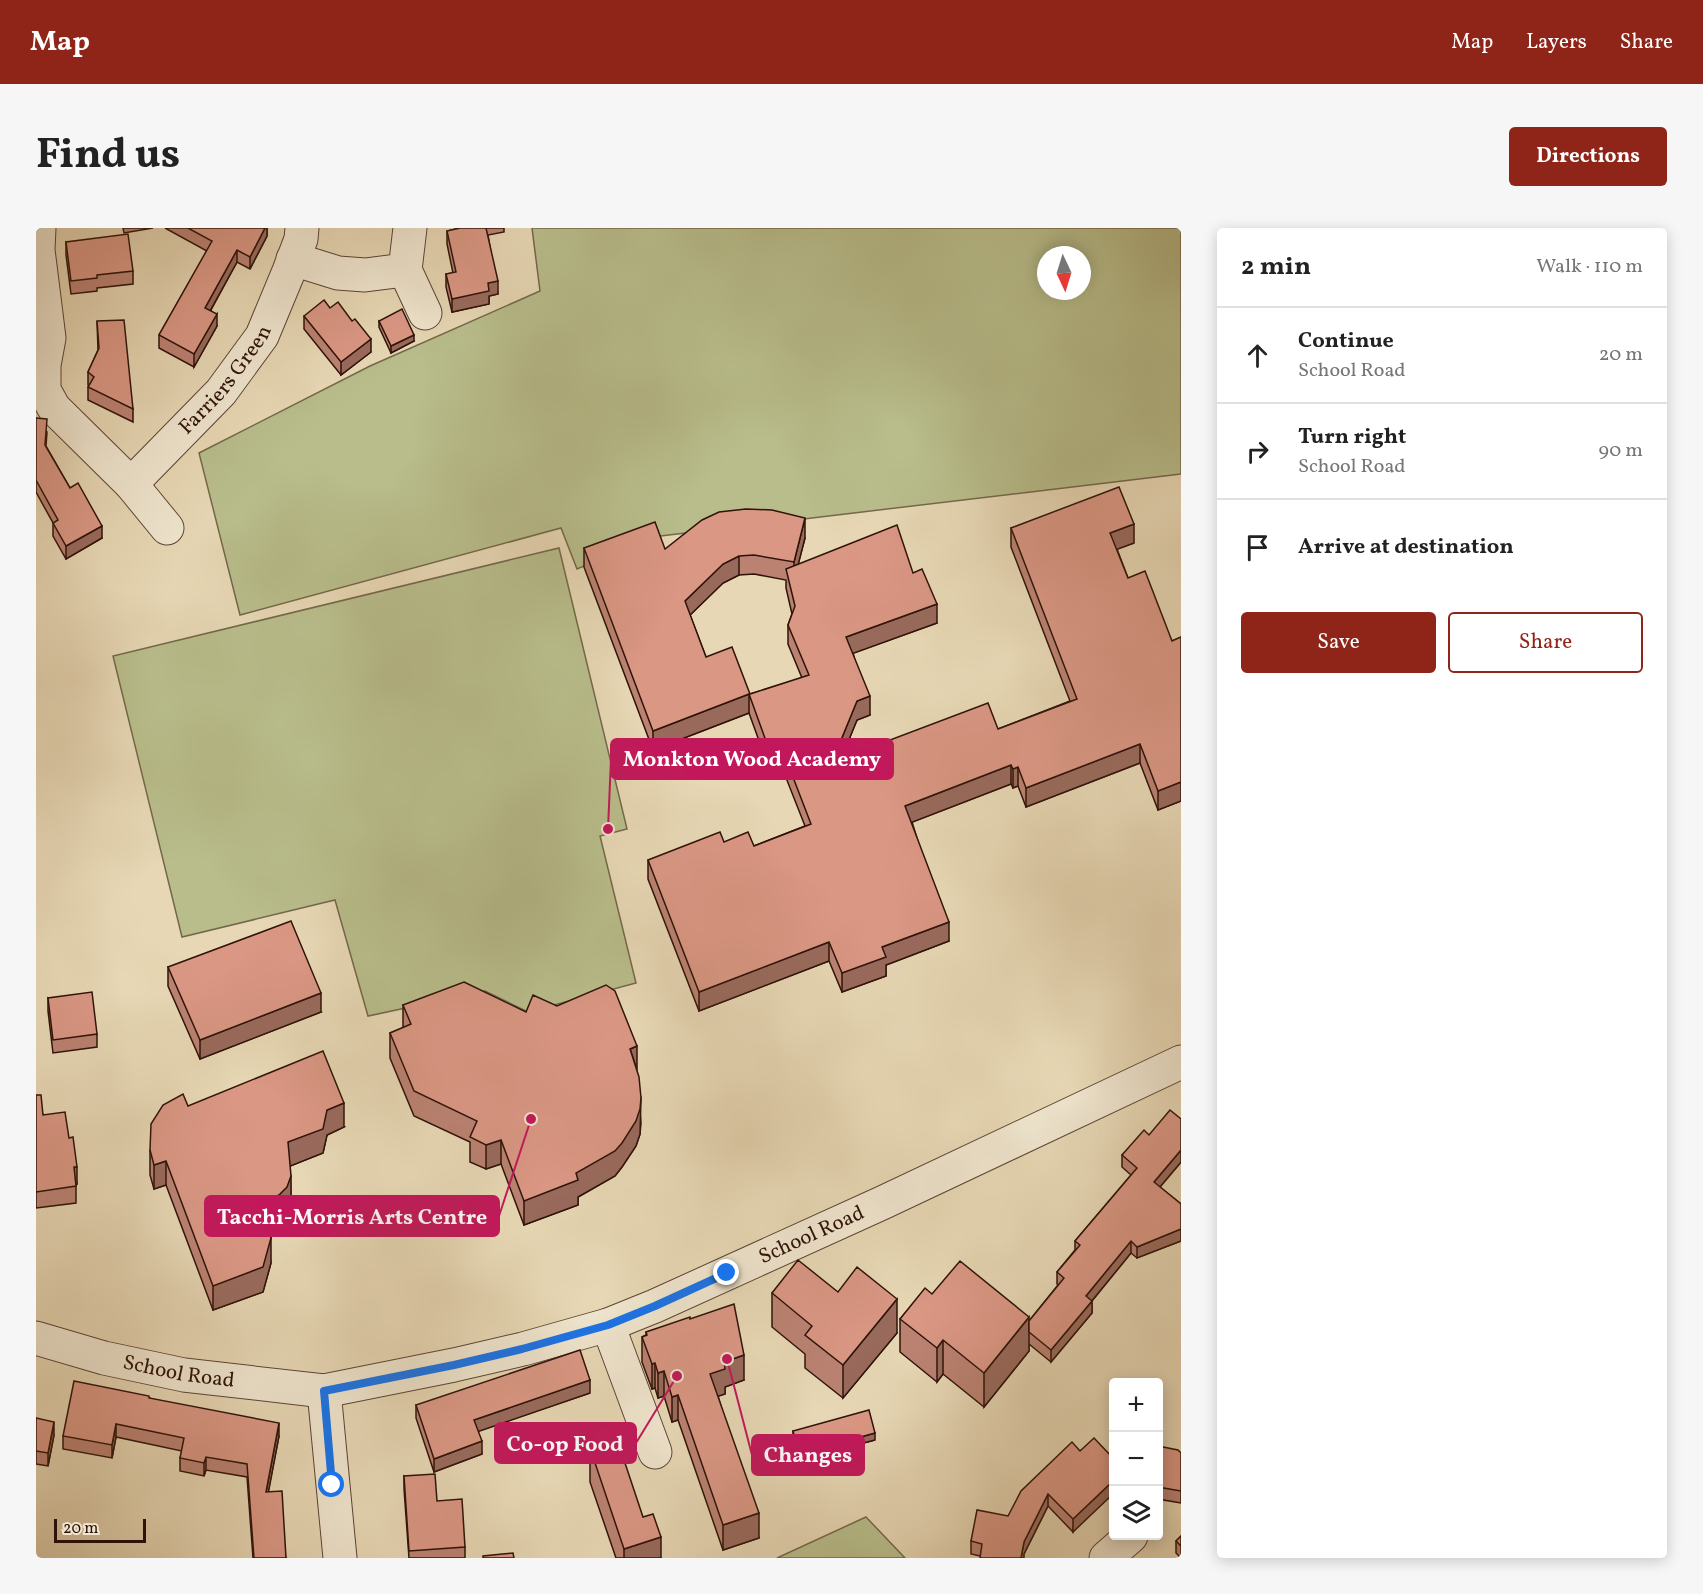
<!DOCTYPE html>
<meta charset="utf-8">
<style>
body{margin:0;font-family:Vollkorn,serif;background:#f6f6f6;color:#222}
.controls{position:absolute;right:18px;bottom:18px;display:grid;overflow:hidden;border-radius:6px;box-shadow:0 3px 15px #0003}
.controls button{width:54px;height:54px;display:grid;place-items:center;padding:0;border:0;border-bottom:2px solid #e0e0e0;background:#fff;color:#222;font:30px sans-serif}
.compass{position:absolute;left:1001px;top:18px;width:54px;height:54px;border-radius:50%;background:#fff;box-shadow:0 3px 15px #0003;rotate:176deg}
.scale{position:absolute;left:18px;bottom:15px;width:92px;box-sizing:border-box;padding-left:6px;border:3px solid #2f1309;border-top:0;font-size:16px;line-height:21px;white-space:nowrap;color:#2f1309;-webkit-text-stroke:4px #efe5ce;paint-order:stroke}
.stop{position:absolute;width:18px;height:18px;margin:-14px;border:4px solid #1a73e8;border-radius:50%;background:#fff}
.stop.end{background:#1a73e8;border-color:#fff;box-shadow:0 2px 6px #0008}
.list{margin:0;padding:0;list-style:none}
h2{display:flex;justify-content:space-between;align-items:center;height:78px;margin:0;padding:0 24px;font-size:26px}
h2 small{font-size:20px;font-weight:400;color:#767676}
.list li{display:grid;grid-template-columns:39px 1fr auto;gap:18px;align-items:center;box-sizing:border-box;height:96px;padding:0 24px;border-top:2px solid #e0e0e0}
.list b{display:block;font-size:22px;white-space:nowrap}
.list p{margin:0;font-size:20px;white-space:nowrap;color:#767676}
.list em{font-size:20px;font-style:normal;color:#767676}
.actions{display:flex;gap:12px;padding:18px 24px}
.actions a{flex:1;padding:14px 0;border:2px solid #8f2418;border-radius:6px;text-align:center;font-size:21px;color:#8f2418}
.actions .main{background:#8f2418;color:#fff}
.icon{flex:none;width:33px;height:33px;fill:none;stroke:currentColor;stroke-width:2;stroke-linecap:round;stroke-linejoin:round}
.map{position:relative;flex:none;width:1145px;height:1330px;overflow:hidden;border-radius:6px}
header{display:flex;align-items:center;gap:36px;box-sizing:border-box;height:84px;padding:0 30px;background:#8f2418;color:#fff}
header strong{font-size:28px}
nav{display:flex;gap:33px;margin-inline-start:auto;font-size:21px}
.intro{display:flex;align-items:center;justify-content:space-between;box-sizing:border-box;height:144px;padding:0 36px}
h1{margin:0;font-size:42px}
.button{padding:15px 27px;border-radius:6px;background:#8f2418;color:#fff;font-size:21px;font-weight:700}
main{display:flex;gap:36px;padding:0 36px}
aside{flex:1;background:#fff;border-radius:6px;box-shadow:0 3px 15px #0003}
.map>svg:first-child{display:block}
.green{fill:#b8bd8b;stroke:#74684a;stroke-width:1.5;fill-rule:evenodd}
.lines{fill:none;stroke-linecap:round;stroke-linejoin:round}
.minor-casing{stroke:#5d4434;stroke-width:35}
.minor{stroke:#efe5ce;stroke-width:33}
.wall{fill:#bb8272;stroke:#2f1309;stroke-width:1.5;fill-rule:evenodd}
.shaded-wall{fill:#996a5c;stroke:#2f1309;stroke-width:1.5}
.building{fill:#da9784;stroke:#2f1309;stroke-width:1.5}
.route{stroke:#1a73e8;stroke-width:8}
.labels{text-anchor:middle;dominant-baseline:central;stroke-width:5;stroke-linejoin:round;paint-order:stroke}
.street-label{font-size:21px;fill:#2f1309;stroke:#efe5ce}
.leader{fill:none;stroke:#c2185b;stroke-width:2}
.callout-dot{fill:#c2185b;stroke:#efe5ce;stroke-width:2}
.callout{fill:#c2185b;stroke:#c2185b;stroke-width:2}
.callout-label{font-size:22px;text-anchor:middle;font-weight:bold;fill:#fff}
</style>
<header>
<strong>Map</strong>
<nav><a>Map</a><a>Layers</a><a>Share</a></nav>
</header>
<div class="intro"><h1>Find us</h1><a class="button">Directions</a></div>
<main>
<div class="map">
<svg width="1145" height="1330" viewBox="0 0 1145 1330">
<rect width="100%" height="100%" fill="#e7d7b4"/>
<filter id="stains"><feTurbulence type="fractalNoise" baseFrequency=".00333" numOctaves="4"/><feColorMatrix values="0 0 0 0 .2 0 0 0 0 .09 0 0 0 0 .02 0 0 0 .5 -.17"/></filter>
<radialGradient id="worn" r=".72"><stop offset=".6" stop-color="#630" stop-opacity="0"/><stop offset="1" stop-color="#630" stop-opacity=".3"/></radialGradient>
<g class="green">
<path d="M496,0H1145V246L616,309L541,341L525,300L204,387L163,225L334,138L504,63ZM1010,27H1046V63H1010Z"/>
<polygon points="523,320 591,601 564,608 600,755 492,784 449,763 332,788 299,672 146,709 77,428"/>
<polygon points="830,1289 869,1330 741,1330"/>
</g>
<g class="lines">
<g class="minor-casing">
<g id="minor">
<polyline points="3,0 2,22 13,110 8,137 8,162 18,180 95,256 131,300"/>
<polyline points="374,0 369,42 389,85"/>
<polyline points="257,31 302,45 329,47 369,42"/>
<path id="s1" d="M95,256L185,164L226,108L253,43L265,11L266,0"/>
<polyline points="572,1097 619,1224"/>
<path id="s2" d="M0,1110L68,1130L148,1147L288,1163L418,1137L487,1121L572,1097L619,1078L846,975L1145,834"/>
<polyline points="288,1163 304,1330"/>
<polyline points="1070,1330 1095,1308"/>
</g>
</g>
<use href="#minor" class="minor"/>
</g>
<g class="wall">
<polygon points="87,0 117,0 88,5"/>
<polygon points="129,0 231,0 231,8 214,41 201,34 175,82 181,98 158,139 123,120 123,107 171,23"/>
<polygon points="424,0 468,0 468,4 452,7 462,66 453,68 453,76 416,84 410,59 410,46 417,45 411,16 411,3"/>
<polygon points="30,14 97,43 97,56 61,60 61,63 35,66 30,27"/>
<polygon points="294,80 335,124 305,147 268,101 268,88"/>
<polygon points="61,93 97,181 97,194 52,172 52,159 53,158 52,157 52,144 62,122"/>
<polygon points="343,93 378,113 355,125 343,99"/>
<polygon points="0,190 11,204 10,218 34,260 66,310 30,331 17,308 17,295 0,264"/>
<path d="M975,300L1098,315L1081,321L1092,350L1136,413L1145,409V573L1122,582L1104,535L990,579L982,558L977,560L975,556L876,594L913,713L850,737V748L806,764L793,733L663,783L612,651V632L688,614L718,618L769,598L745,537L730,532L713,485L617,522L548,339V320L629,321L769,310L762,336L877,345L901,395L817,425L834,487L821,492L805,531L962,501L1034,473L975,319ZM718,346L750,352V360L756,386L752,397V416L766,450L714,466L670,429L654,387L687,355L703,347Z"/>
<polygon points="132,739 285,784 164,831 132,758"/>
<polygon points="12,770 61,806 61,819 17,825 12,783"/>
<polygon points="367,777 601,843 605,895 604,906 600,918 586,939 579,948 542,969 542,977 488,997 465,936 450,941 434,934 434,914 378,888 354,830 354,805 367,800"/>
<polygon points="0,867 7,887 33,910 41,956 40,956 40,975 0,980"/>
<polygon points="152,878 308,899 291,907 287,925 254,938 255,973 251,983 243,991 229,996 235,1035 227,1064 177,1082 130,957 118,961 114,947 114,922"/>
<polygon points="1145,891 1145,934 1124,959 1145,976 1145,1013 1101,1030 1095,1025 1056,1073 1056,1085 1015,1134 993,1116 993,1123 948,1179 907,1146 901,1154 864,1124 864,1091 896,1066 993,1093 1022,1057 1021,1056 1021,1044 1039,1022 1039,1013 1095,947 1086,939 1086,927 1113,907"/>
<polygon points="802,1064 861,1105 807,1170 769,1140 769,1126 736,1099 736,1065"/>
<polygon points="654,1091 708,1152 689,1159 689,1166 682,1168 723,1310 687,1322 642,1192 636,1194 628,1168 622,1170 619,1160 616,1161 606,1134 606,1109 610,1107 610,1104"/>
<polygon points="554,1165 442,1203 446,1226 398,1244 380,1190 380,1177"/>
<polygon points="113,1170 243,1208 232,1264 250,1330 217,1330 211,1249 170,1242 168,1248 144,1243 144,1230 146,1223 80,1209 76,1230 27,1221 27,1208"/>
<polygon points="0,1190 18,1207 12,1238 0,1236"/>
<polygon points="757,1203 839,1212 763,1232 757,1209"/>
<polygon points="1122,1218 1145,1225 1145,1275 1122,1271"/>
<polygon points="554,1220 607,1289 625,1330 580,1330 554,1254"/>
<polygon points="1044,1223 1037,1304 1012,1278 988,1326 944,1328 935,1326 935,1313 972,1288"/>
<polygon points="368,1248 401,1273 429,1319 429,1330 373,1330 368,1261"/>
<polygon points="1145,1308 1145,1330 1140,1325 1140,1313"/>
</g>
<g class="shaded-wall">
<polygon points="229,0 231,0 231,8 214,41 214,29"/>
<polygon points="201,22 201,34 169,92 169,80"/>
<polygon points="462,53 462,66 453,68 453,76 416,84 416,71 452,55"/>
<polygon points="181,86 181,98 158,139 158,126"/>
<polygon points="378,107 378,113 355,125 355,118"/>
<polygon points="335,111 335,124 305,147 305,134"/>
<polygon points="769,290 769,310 758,353 758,334"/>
<polygon points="1098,296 1098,315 1074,324 1074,305"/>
<polygon points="66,298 66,310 30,331 30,318"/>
<polygon points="703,328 703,347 687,355 649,392 649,373 687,336"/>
<polygon points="901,376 901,395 810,428 810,409"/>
<polygon points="713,466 713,485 617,522 617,503"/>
<polygon points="834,468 834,487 821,492 796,553 796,534 821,473"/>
<polygon points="1104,516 1104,535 990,579 990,560"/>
<polygon points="975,537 975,556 869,597 869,578"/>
<polygon points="982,539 982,558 977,560 977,541"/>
<polygon points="1145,554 1145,573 1122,582 1122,563"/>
<polygon points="913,694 913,713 850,737 850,748 806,764 806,745 846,719"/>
<polygon points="793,714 793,733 663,783 663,764"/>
<polygon points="285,765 285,784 164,831 164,812"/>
<polygon points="601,818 601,842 594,821"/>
<polygon points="605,870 604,906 600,918 586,939 579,948 542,969 542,977 488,997 488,973 540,945"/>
<polygon points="308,875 308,899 291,907 287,925 252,939 252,914 291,882"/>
<polygon points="465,912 465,936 450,941 450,917"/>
<polygon points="1145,922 1145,934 1118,966 1118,954"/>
<polygon points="130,933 130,957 118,961 118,937"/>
<rect x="38" y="939" width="3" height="17"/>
<polygon points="255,948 255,973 251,983 243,991 221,1000 221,975"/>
<polygon points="1145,1001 1145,1013 1101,1030 1101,1019"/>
<polygon points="235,1010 235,1035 227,1064 177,1082 177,1058"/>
<polygon points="1095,1013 1095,1025 1050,1080 1050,1068"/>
<polygon points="861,1071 861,1105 807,1170 807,1137"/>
<polygon points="1056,1073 1056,1085 1015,1134 1015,1122"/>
<polygon points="993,1089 993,1123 948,1179 948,1145"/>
<polygon points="907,1112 907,1146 901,1154 901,1120"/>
<polygon points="708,1127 708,1152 689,1159 689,1166 674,1171 674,1146 688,1134"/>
<polygon points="619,1135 619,1160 616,1161 616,1136"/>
<polygon points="628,1143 628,1168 622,1170 622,1145"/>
<polygon points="554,1152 554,1165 438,1205 438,1192"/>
<polygon points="642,1167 642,1192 636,1194 636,1169"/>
<polygon points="18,1194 18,1207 12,1238 12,1225"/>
<polygon points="243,1195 243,1208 230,1277 230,1264"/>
<polygon points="80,1196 80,1209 76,1230 76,1217"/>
<polygon points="839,1205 839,1212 763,1232 763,1226"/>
<polygon points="446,1213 446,1226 398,1244 398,1231"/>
<polygon points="170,1229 170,1242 168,1248 168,1235"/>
<polygon points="1077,1253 1077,1266 1037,1304 1037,1291"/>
<polygon points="1012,1266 1012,1278 988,1326 988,1330 985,1330 988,1314"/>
<polygon points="723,1285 723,1310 687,1322 687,1297"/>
<polygon points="625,1309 625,1330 588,1330 588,1321"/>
</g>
<g class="building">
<polygon points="152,0 229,0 214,29 201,22 169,80 181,86 158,126 123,107 176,13"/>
<polygon points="424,0 450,0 462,53 452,55 453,63 416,71 410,46 420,44 411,3"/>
<polygon points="92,6 97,43 61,47 61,50 35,53 30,14"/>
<polygon points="288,72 294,80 302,74 316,93 319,91 335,111 305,134 268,88"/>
<polygon points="366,81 378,107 355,118 343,93"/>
<polygon points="88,92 97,181 52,159 58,149 52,144 63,120 61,93"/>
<polygon points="0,190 11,191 9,217 34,260 42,255 66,298 30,318 17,295 22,292 0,252"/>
<polygon points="1083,259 1098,296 1074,305 1092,350 1109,343 1136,413 1145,409 1145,554 1122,563 1104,516 990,560 982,539 977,541 975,537 869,578 913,694 846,719 850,729 806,745 793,714 663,764 612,632 684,604 688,614 712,604 718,618 775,596 745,518 730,513 713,466 617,503 548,320 619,294 629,321 666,292 683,284 710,281 736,282 769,290 758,334 718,327 703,328 687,336 649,373 670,429 696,419 714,466 773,447 752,397 759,378 750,341 861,297 877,345 886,341 901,376 810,409 834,468 821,473 796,534 952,475 962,501 1041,471 975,300"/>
<polygon points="255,693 285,765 164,812 132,739"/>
<polygon points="428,754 490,784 497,767 521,778 570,757 579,763 601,818 594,821 603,849 605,870 604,881 600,893 586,915 579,923 540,945 542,952 488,973 465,912 450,917 434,909 441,893 378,863 354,805 375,796 367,777"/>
<polygon points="56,764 61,806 17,812 12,770"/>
<polygon points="287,823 308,875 291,882 287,901 252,914 255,948 251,959 243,967 221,975 235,1010 227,1039 177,1058 130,933 118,937 114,922 115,896 127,877 147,866 152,878"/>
<polygon points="0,867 5,867 7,887 29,884 33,910 37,909 41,939 38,939 40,958 0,964"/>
<polygon points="1134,882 1145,891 1145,922 1118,954 1145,976 1145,1001 1101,1019 1095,1013 1050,1068 1056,1073 1015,1122 993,1104 993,1093 1028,1050 1021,1044 1044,1017 1039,1013 1101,940 1086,927 1108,902 1113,907"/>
<polygon points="762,1032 802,1064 821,1039 861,1071 807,1137 769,1107 776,1098 736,1065"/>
<polygon points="924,1033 993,1089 948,1145 907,1112 901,1120 864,1091 889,1060 896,1066"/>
<polygon points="698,1076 708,1127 688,1134 689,1141 674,1146 723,1285 687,1297 642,1167 636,1169 628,1143 622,1145 619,1135 616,1136 606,1109 611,1107 610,1104 654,1089 654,1091"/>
<polygon points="544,1122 554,1152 438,1192 446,1213 398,1231 380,1177"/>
<polygon points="38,1153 113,1168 113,1170 243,1195 230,1264 246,1263 250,1330 218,1330 211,1236 170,1229 168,1235 144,1230 148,1210 80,1196 76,1217 27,1208"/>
<polygon points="833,1182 839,1205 763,1226 757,1203"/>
<polygon points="0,1190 18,1194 12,1225 0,1223"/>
<polygon points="1058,1210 1077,1230 1077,1253 1037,1291 1012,1266 988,1314 985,1330 944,1330 946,1316 935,1313 941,1282 972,1288 985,1263 1036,1214 1044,1223"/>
<polygon points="581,1211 607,1289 617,1286 625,1309 588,1321 554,1220"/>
<polygon points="1122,1218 1142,1222 1145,1225 1145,1263 1122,1259"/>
<polygon points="399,1246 401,1273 426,1271 429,1319 373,1323 368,1248"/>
<polygon points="1145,1308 1145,1318 1140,1313"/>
<polygon points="477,1325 478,1330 447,1330 447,1328"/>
</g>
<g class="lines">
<polyline class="route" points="296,1257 288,1163 418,1137 486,1121 572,1097 619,1078 691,1045"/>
</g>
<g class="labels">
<g class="street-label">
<text stroke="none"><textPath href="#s1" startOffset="141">Farriers Green</textPath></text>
<text stroke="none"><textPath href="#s2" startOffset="808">School Road</textPath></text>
<text stroke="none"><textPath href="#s2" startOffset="147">School Road</textPath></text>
</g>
</g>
<path class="leader" d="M572 601L575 531M495 891L463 988M641 1148L600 1215M691 1131L716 1227"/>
<g class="callout-dot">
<circle cx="572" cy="601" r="6"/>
<circle cx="495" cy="891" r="6"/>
<circle cx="641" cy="1148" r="6"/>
<circle cx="691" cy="1131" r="6"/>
</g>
<g class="callout">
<rect x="575" y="511" width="282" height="40" rx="6"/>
<rect x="169" y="968" width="294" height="40" rx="6"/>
<rect x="459" y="1195" width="141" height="40" rx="6"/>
<rect x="716" y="1207" width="112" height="40" rx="6"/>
</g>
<g class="callout-label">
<text x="716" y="538">Monkton Wood Academy</text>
<text x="316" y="996">Tacchi-Morris Arts Centre</text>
<text x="529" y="1223">Co-op Food</text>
<text x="772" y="1234">Changes</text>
</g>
<rect width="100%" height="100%" filter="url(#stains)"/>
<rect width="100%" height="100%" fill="url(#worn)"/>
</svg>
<div class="controls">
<button>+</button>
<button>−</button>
<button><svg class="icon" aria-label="layers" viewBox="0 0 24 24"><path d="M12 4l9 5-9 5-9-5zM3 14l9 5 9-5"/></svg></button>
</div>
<svg class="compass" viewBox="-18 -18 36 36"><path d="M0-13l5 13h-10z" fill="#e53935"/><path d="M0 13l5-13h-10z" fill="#767676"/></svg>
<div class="scale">20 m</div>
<div class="stop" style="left:296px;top:1257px"></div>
<div class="stop end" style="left:691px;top:1045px"></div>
</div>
<aside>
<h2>2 min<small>Walk · 110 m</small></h2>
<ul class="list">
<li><svg class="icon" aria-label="ahead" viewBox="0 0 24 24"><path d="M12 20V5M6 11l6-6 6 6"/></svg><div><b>Continue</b><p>School Road</p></div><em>20 m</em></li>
<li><svg class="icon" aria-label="right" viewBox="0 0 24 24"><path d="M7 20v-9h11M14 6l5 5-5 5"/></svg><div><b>Turn right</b><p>School Road</p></div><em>90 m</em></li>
<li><svg class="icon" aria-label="arrive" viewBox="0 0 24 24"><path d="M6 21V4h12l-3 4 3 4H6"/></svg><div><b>Arrive at destination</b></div></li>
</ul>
<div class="actions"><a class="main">Save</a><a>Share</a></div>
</aside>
</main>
